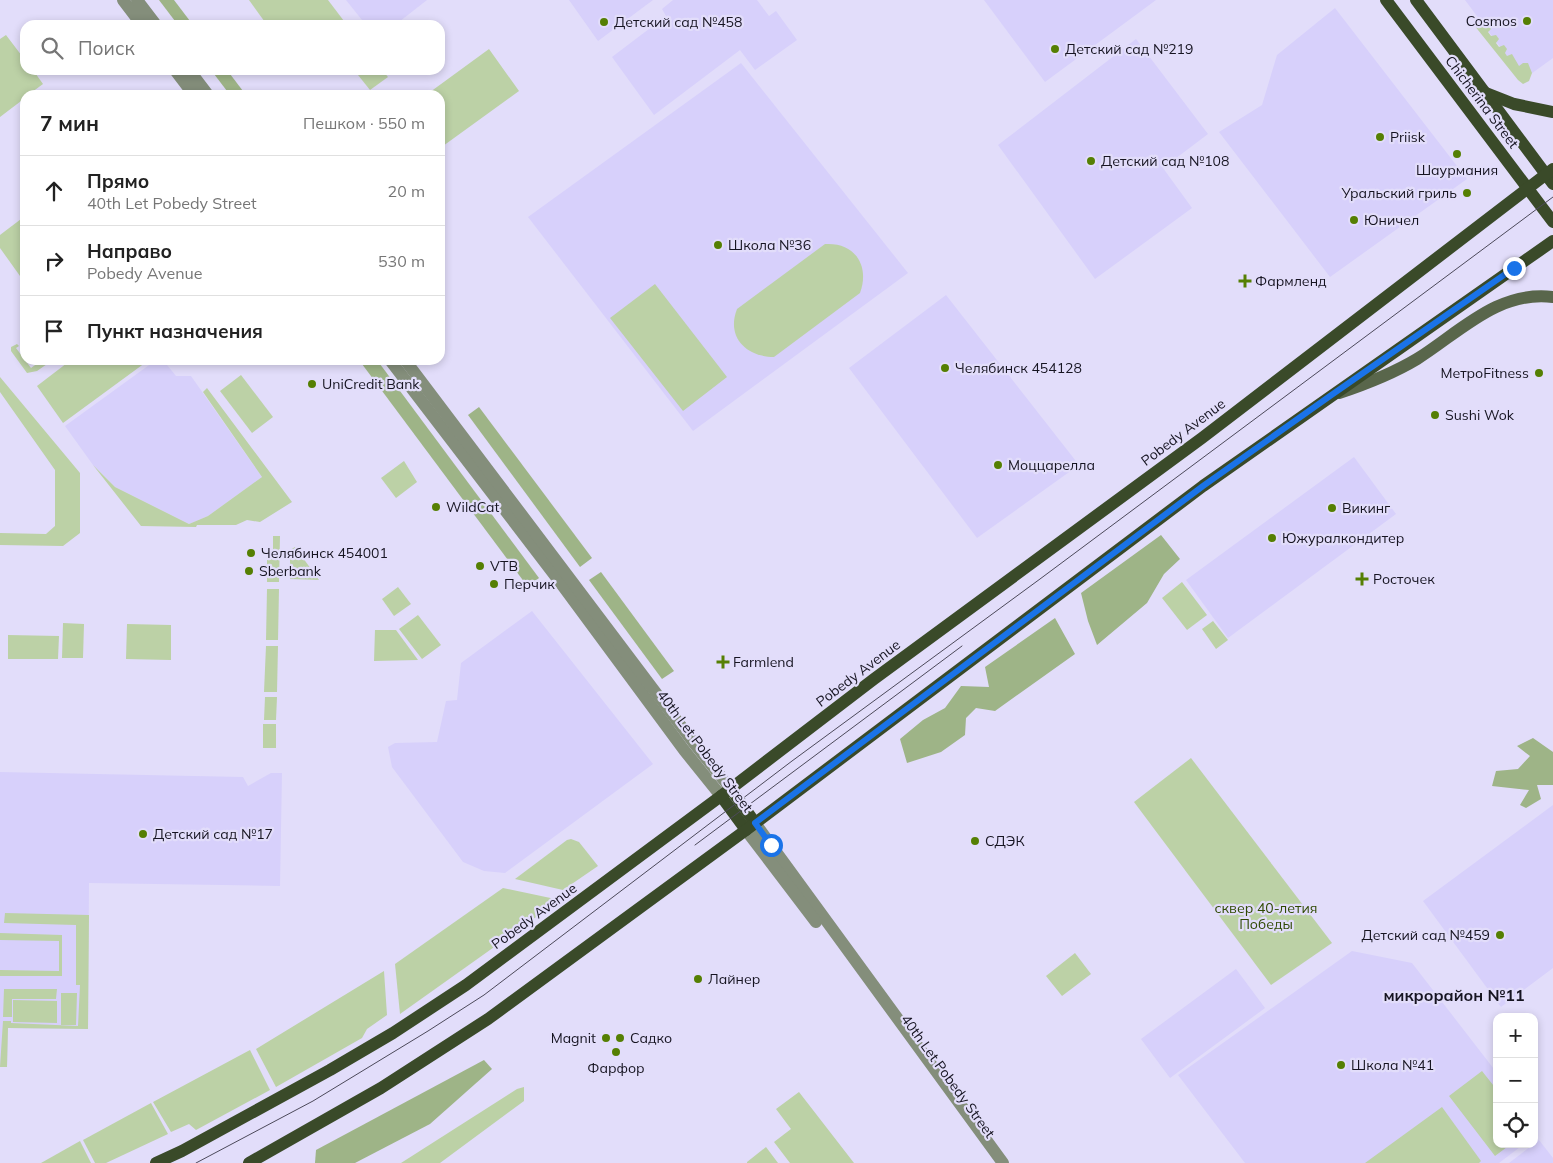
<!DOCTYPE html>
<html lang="ru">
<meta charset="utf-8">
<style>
body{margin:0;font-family:Mulish,sans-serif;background:#f2f2f2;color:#222}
.controls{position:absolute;right:15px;bottom:15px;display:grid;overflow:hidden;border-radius:10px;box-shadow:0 2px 8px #0003}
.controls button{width:45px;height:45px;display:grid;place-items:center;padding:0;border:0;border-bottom:1px solid #e0e0e0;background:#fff;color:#222;font:25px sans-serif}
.stop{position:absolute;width:15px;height:15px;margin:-11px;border:4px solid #1a73e8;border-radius:50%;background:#fff}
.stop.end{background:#1a73e8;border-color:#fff;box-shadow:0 1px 5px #0008}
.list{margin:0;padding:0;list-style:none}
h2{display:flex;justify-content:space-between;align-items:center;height:65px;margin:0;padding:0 20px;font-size:21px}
h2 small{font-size:16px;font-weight:400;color:#767676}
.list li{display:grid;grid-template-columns:32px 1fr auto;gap:15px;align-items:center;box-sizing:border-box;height:70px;padding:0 20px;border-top:1px solid #e0e0e0}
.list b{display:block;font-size:19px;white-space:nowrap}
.list p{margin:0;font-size:16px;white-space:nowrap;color:#767676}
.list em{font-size:16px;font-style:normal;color:#767676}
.icon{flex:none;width:28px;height:28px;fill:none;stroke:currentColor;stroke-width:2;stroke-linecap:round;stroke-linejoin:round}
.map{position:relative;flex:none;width:1553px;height:1163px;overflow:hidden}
.search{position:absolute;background:#fff;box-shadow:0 2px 8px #0003;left:20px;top:20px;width:425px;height:55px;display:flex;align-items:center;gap:12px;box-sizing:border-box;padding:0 18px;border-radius:15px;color:#767676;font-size:19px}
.panel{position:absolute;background:#fff;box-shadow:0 2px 8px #0003;left:20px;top:90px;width:425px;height:275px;border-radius:15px}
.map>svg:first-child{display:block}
.built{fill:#d7d0fb}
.green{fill:#bcd1a6}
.forest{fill:#9eb487}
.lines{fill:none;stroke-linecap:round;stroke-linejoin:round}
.tertiary{stroke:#848e7b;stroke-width:12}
.secondary{stroke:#59664b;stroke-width:12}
.primary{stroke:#3a4a29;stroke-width:12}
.tram{stroke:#4c495a;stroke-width:1}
.route{stroke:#1a73e8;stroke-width:6}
.poi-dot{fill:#557f03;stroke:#e2ddfa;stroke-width:2}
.labels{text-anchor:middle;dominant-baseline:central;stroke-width:4.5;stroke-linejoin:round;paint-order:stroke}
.poi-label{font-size:14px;fill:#161421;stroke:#e2ddfa;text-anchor:start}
.street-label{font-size:14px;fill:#161421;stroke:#e2ddfa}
.park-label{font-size:14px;fill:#2f4902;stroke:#e2ddfa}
.quarter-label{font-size:16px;font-weight:bold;fill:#161421;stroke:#e2ddfa}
</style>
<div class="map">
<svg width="1553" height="1163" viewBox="0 0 1553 1163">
<rect width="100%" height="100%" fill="#e2ddfa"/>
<g class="built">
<polygon points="346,0 427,0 395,25 366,25"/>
<polygon points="569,0 653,0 598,41"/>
<polygon points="673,0 757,0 769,16 776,11 797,40 755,70 740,50 654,115 612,57 666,16 662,9"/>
<polygon points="984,0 1156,0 1045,82"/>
<polygon points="1465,0 1553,0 1553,58 1524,79"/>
<polygon points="1335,8 1467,179 1330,277 1219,132 1262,105 1277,55"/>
<polygon points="1136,39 1208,134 1163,168 1192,208 1095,279 998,145"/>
<polygon points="741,63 908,273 693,431 528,217"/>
<polygon points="946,295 1079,465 977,538 849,368"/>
<polygon points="156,360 163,360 176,376 191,376 262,477 208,516 189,524 115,487 93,465 65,426"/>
<polygon points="1354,457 1396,514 1228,638 1186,580"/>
<polygon points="532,611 653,764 505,873 484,871 463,862 392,767 388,747 395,743 437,742 446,701 457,700 461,663"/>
<polygon points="0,772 243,777 248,786 271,773 282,773 280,886 89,883 88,1029 8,1028 7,1067 0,1067"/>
<polygon points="1553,805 1553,968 1501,1007 1423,901"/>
<polygon points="1352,951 1412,963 1497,1073 1497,1144 1524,1144 1499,1163 1245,1163 1178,1075"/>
<polygon points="1236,969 1265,1008 1170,1078 1141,1039"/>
<polygon points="1539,1140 1553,1158 1553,1163 1509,1163"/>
</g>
<g class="green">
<polygon points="249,0 328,0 347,25 267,25"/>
<polygon points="1483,18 1481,22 1484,26 1488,24 1491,29 1488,32 1491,36 1496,35 1499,39 1496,43 1499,47 1504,45 1507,49 1505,53 1507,56 1512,54 1519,66 1523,63 1528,63 1532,73 1529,81 1523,84 1518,80 1474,25"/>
<polygon points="6,35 25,60 25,70 33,70 43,84 28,95 25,95 25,98 0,117 0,39"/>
<polygon points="489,49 519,91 443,146 440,142 440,95 426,95"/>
<polygon points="354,70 382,70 388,77 370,90"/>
<polygon points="25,216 25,283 0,248 0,235"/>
<path d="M825,244C855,242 870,266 860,293L774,357C746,357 726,337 737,309Z"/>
<polygon points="655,284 727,377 683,411 610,318"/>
<polygon points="17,344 19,346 16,348 31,368 42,360 50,362 37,371 27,373 11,351 11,347"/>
<polygon points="71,360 149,360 63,423 37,386"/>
<polygon points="241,375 273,417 252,433 220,391"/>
<polygon points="0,377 80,473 80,533 63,546 0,545 0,533 46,534 55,526 55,470 0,392"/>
<polygon points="207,388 292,502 260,522 247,520 236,525 197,525 196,527 141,526 93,465 115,487 189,524 208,516 262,477 203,392"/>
<polygon points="404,461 417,482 396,498 381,478"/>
<polygon points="273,536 280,536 279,582 267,582 267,559 273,554"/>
<polygon points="295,547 319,580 290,579 290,550"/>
<polygon points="1182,582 1207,615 1187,630 1162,598"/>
<polygon points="398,587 411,604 394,616 382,599"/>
<polygon points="267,589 279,589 278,640 266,640"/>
<polygon points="418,615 441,645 422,659 399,629"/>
<polygon points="1213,621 1228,640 1216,649 1202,629"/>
<polygon points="63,623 84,624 83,658 62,658"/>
<polygon points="127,624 171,625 171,660 126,659"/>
<polygon points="375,630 396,630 418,660 374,661"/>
<polygon points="8,635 59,636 58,659 8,659"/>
<polygon points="266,646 278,646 277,692 264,692"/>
<polygon points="265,697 277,697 276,720 264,720"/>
<rect x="263" y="724" width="13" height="24"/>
<polygon points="1191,758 1332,943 1271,985 1134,802"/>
<polygon points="571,839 579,842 598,866 563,890 515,879 567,840"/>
<polygon points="503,888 560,900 400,1014 395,964"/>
<polygon points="5,913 89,915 88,1029 8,1028 7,1067 0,1067 3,1021 11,1021 11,1023 78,1026 80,985 76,985 76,925 4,923"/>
<polygon points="0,933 62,935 62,976 0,976 0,970 59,971 59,941 0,940"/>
<polygon points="1075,953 1091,974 1062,996 1046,976"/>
<polygon points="384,971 387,1015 367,1029 362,1038 276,1087 256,1049"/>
<polygon points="4,989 57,989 56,999 12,999 12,1017 3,1017"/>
<polygon points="61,993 77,993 76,1025 61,1025"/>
<polygon points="13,1000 57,1001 57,1023 13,1022"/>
<polygon points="250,1050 270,1090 196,1130 189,1124 171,1132 153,1102"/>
<polygon points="1482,1071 1497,1090 1497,1144 1511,1144 1495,1156 1449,1096"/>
<polygon points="524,1087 524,1101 440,1163 401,1163 517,1089"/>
<polygon points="799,1092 854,1163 790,1163 774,1142 791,1129 776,1109"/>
<polygon points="151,1103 168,1134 106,1163 95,1163 83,1140"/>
<polygon points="1442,1107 1481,1161 1479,1163 1365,1163"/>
<polygon points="80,1141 91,1163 41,1163"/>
<polygon points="766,1147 778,1163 747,1163 747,1162"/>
</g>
<g class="forest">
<polygon points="159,0 174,0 193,25 178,25"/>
<polygon points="211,70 227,70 246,95 230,95"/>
<polygon points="359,360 377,360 539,578 528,587"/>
<polygon points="479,407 592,558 580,567 468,415"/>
<polygon points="1161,535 1180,559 1164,574 1147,603 1097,645 1088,621 1081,593"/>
<polygon points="601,572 674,671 662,679 589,580"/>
<polygon points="1055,618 1075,654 995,711 976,708 966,718 965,735 941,752 907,763 900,739 923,720 945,708 961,686 989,687 985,667"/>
<polygon points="1533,738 1553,752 1553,785 1537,785 1541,799 1526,808 1520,805 1529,790 1492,786 1496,771 1518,769 1530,756 1517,746"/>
<polygon points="484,1060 492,1069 430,1124 355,1163 315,1163 316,1150"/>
</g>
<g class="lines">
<g class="tertiary">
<polyline points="123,0 142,25"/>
<polyline points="137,0 156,25"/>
<polyline points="175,70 194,95"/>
<polyline points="189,70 208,95"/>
<polyline points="390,360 560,582 684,750 721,796"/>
<polyline points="405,360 693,742 731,789"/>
<polyline points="755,823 1003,1163"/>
<polyline points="746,830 816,922"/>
</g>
<path class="secondary" d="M1339,393C1366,384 1392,374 1417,359C1460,332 1498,290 1553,297"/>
<g class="primary">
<polyline points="1386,0 1553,222"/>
<polyline points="1416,0 1553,184"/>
<polyline points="1486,93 1514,104 1553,112"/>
<polyline points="731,789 755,823"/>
<polyline points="721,796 746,830"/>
<polyline points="156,1163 182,1151 330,1070 393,1033 466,985 721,796 874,679 1202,438 1553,169"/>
<polyline points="249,1163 381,1088 488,1019 746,830 1203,486 1553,241"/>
</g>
<g class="tram">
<polyline points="695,845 962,646"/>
<polyline points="196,1163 313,1101 428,1031 484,995 792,761 1040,579 1553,197"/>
</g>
</g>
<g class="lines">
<polyline class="route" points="771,845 755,823 1203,486 1330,396 1514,268"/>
</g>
<g class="poi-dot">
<circle cx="1527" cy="21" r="5"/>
<circle cx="604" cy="22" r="5"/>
<circle cx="1055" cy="49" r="5"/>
<circle cx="1380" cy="137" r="5"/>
<circle cx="1457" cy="154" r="5"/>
<circle cx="1091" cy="161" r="5"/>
<circle cx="1467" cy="193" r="5"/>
<circle cx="1354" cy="220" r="5"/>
<circle cx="718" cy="245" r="5"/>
<path d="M1242.5 273.5h5v5h5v5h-5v5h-5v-5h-5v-5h5z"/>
<circle cx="945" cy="368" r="5"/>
<circle cx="1539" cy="373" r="5"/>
<circle cx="312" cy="384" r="5"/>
<circle cx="1435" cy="415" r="5"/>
<circle cx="998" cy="465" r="5"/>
<circle cx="436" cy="507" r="5"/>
<circle cx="1332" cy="508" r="5"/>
<circle cx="1272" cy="538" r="5"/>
<circle cx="251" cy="553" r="5"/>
<circle cx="480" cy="566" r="5"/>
<circle cx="249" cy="571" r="5"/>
<path d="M1359.5 571.5h5v5h5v5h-5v5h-5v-5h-5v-5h5z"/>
<circle cx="494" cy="584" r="5"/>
<path d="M720.5 654.5h5v5h5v5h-5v5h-5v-5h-5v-5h5z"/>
<circle cx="143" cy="834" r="5"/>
<circle cx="975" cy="841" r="5"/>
<circle cx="1500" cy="935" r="5"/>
<circle cx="698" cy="979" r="5"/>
<circle cx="606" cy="1038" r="5"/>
<circle cx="620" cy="1038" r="5"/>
<circle cx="616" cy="1052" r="5"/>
<circle cx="1341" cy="1065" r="5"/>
</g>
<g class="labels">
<g class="poi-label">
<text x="1517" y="21" text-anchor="end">Cosmos</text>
<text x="614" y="22">Детский сад №458</text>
<text x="1065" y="49">Детский сад №219</text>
<text x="1390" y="137">Priisk</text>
<text x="1101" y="161">Детский сад №108</text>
<text x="1457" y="170" text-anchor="middle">Шаурмания</text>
<text x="1457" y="193" text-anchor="end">Уральский гриль</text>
<text x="1364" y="220">Юничел</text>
<text x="728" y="245">Школа №36</text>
<text x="1255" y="281">Фармленд</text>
<text x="955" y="368">Челябинск 454128</text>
<text x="1529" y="373" text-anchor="end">МетроFitness</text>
<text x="322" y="384">UniCredit Bank</text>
<text x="1445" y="415">Sushi Wok</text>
<text x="1008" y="465">Моццарелла</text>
<text x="446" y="507">WildCat</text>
<text x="1342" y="508">Викинг</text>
<text x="1282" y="538">Южуралкондитер</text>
<text x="261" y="553">Челябинск 454001</text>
<text x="490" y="566">VTB</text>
<text x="259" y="571">Sberbank</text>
<text x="1373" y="579">Росточек</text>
<text x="504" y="584">Перчик</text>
<text x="733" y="662">Farmlend</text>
<text x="153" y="834">Детский сад №17</text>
<text x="985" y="841">СДЭК</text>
<text x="1490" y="935" text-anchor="end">Детский сад №459</text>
<text x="708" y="979">Лайнер</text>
<text x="596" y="1038" text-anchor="end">Magnit</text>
<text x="630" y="1038">Садко</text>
<text x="1351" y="1065">Школа №41</text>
<text x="616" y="1068" text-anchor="middle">Фарфор</text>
</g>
<g class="street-label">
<text transform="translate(1482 102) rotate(53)">Chicherina Street</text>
<text transform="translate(1183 432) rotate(-37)">Pobedy Avenue</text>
<text transform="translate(858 673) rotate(-37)">Pobedy Avenue</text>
<text transform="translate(705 751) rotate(53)">40th Let Pobedy Street</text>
<text transform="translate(534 916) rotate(-36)">Pobedy Avenue</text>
<text transform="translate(948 1076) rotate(54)">40th Let Pobedy Street</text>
</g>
<g class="park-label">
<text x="1266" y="908">сквер 40-летия<tspan x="1266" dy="16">Победы</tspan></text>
</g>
<g class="quarter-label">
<text x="1454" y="995">микрорайон №11</text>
</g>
</g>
</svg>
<div class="controls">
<button>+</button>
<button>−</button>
<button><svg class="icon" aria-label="locate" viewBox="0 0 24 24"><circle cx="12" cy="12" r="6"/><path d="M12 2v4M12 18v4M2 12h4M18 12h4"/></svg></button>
</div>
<div class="stop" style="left:771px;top:845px"></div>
<div class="stop end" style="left:1514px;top:268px"></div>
<div class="search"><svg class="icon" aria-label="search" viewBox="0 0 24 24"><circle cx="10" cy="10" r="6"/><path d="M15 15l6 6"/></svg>Поиск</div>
<section class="panel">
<h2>7 мин<small>Пешком · 550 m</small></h2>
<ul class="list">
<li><svg class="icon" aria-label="ahead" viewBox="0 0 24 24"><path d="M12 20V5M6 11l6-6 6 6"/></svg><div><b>Прямо</b><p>40th Let Pobedy Street</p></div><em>20 m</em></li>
<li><svg class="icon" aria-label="right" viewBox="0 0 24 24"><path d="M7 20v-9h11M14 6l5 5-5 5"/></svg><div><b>Направо</b><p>Pobedy Avenue</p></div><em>530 m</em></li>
<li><svg class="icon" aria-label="arrive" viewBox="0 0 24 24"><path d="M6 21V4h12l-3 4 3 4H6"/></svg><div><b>Пункт назначения</b></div></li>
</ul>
</section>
</div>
